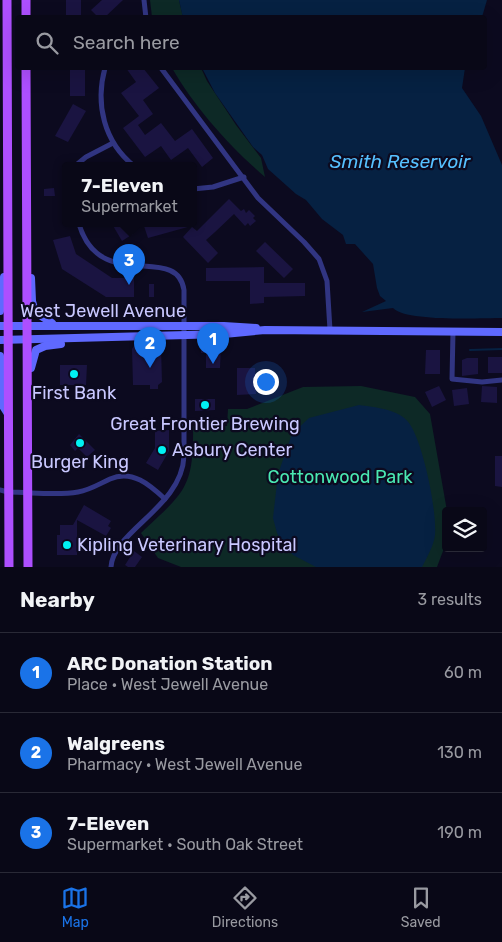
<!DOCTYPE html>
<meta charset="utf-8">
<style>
body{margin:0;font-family:Rubik,sans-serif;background:#121120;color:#f1f3f6}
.controls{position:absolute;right:15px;bottom:15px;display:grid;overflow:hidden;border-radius:5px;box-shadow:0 5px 20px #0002}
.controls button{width:45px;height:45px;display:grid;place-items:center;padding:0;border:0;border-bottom:1px solid #292936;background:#090817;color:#f1f3f6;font:25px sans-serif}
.you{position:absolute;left:265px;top:381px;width:18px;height:18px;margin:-12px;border:4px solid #fff;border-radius:50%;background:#1a73e8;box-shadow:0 0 0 8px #1a73e833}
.badge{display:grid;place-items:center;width:32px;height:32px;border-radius:50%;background:#1a73e8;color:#fff;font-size:16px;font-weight:700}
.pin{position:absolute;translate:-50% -41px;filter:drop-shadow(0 1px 2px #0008)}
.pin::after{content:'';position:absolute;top:26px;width:18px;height:15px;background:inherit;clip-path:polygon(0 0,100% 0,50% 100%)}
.popup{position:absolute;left:62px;top:162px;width:135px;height:65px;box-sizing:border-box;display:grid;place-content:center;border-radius:5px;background:#090817;filter:drop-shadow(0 1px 4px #0005);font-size:16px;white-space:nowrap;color:#999aa1}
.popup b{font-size:19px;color:#f1f3f6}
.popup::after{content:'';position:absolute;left:50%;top:100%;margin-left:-10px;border:10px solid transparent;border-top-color:#090817}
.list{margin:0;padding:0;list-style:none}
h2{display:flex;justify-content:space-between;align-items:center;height:65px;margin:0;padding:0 20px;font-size:21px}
h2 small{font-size:16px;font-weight:400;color:#999aa1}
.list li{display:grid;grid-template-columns:32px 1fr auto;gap:15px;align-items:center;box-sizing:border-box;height:80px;padding:0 20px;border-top:1px solid #292936}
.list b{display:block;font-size:19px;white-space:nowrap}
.list p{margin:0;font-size:16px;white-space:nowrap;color:#999aa1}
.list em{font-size:16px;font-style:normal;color:#999aa1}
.icon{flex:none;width:28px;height:28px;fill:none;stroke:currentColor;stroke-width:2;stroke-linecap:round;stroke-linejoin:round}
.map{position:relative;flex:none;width:502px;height:567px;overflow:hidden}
.search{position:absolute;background:#090817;box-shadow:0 5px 20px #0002;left:15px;right:15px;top:15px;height:55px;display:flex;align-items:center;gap:12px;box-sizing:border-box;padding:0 18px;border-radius:5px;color:#999aa1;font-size:19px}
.sheet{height:305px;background:#090817}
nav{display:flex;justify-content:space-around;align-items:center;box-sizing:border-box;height:70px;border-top:1px solid #292936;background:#090817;font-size:14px;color:#999aa1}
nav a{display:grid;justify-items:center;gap:2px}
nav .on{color:#1a73e8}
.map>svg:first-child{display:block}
.green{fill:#0d2926}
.water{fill:#062142}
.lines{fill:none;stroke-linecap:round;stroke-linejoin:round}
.stream{stroke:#062142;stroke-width:2}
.building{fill:#1a1441}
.street{stroke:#313582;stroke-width:5}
.secondary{stroke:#5f69ff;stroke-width:8}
.primary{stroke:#ad4fff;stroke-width:9}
.poi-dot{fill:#00f1f3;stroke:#0c0a1f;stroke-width:2}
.labels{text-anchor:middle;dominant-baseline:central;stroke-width:4.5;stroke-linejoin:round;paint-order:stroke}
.street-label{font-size:18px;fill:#c9c8ff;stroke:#0c0a1f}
.poi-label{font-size:18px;fill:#c9c8ff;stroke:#0c0a1f}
.park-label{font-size:18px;fill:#4ae9b3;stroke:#0c0a1f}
.water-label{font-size:19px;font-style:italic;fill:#56c0ff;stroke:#0c0a1f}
</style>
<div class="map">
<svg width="502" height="567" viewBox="0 0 502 567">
<rect width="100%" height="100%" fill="#0c0a1f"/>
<g class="green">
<polygon points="150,0 179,0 183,17 152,17"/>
<path d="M172,68H201L207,81L236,125L261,158L265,177C230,147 195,108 172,68Z"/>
<path d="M361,386L415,397L430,414L447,511L446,543L437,567H181L158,558L141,533C184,492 194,489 193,426H227L228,409H247L303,387Z"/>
</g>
<g class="water">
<polygon points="179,0 487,0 482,17 183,18"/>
<path d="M202,68H465L462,88L481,116L502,165V318C481,318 406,322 393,308L362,312L386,301L380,296L377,288L373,264L355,244H346L343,235L322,219L306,200L296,194L268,169L262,155L253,147L215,93Z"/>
<path d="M359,405C374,407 399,409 409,423C423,442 437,510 435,535C434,545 427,557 422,567H316L293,555L282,543L277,533L273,518L278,474L292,434L309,418Z"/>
</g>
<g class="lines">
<polyline class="stream" points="470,350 502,349"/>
</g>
<g class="building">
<rect x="66" y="0" width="15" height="18"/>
<polygon points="102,0 123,0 104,18 99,18 91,10"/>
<rect x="70" y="68" width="15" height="28"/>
<polygon points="126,68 143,68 159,88 143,100 153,114 138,125 145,135 161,123 175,141 192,129 213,158 202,167 188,148 171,160 161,146 145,157 123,128 139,116 121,93 136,82"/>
<polygon points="73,104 86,111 68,142 55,136"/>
<polygon points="54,188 55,196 44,196 44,189"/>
<polygon points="229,199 241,211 244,209 246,213 249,210 255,216 253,218 256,221 250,226 248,223 245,226 234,214 215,232 206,240 218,253 208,263 183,237 192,227 197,231"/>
<polygon points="112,224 127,224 133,234 122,241"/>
<polygon points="152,224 195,224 195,225 148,238 144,226"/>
<polygon points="70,236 76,254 112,278 134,278 134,297 106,297 62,269 53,240"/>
<polygon points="265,242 293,269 284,278 256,251"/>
<polygon points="264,267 264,283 305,283 305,296 264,297 264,303 250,304 250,281 206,281 206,268"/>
<rect x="149" y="284" width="5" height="13"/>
<polygon points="134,346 161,347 162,382 158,385 158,389 150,389 150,385 133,385 132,349"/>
<polygon points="201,347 221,347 220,368 206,368 206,353 201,353"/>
<polygon points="426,350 440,350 440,374 425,374"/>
<rect x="488" y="357" width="14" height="16"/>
<polygon points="467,358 478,358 478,374 462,376 462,360"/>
<polygon points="60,365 87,365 86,385 60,385"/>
<polygon points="237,368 255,368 256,394 237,395"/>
<polygon points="439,386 446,400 432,407 425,392"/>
<polygon points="482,386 497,387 497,403 481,402"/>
<polygon points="467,388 469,404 454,406 452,390"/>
<polygon points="195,399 215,399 215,410 195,411"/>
<polygon points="169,430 169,451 158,470 146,463 155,448 155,431"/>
<polygon points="79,434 95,450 87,457 78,448 75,451 70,445"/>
<polygon points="495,456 502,456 502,487 495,486"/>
<polygon points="84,505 111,521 108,526 111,528 106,536 77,520 77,555 57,555 57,535 60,535 60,525 73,525"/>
<polygon points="134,551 142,557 135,567 128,567 125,565"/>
</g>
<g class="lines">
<g class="street">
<polyline points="144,0 146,18"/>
<path d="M105,68C95,104 104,142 134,166"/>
<polyline points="161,68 258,198 304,242 319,259 327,281 330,330"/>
<polyline points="75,166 86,157 113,143"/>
<polyline points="193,189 213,187 244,177"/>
<path d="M79,224C100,295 177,242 184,290V456C182,507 113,531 111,567"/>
<polyline points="453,332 452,379 482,382 502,380"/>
<path d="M0,490L8,492C31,492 56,496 78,492C90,490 99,484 110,479C132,469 150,485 165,499"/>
</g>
<g class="secondary">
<polyline points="31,278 32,301 35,312 52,323"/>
<polyline points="0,311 4,277"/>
<polyline points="0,326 224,326 256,328"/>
<polyline points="0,340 224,334 265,330 502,332"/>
<polyline points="0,356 3,406 8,414"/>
<polyline points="31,368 36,350 45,346 61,344"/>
</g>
<g class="primary">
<polyline points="7,0 9,567"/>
<polyline points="26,18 26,0"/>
<polyline points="26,68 28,567"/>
</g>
</g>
<g class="poi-dot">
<circle cx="74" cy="374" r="5"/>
<circle cx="205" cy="405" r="5"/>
<circle cx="80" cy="443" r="5"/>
<circle cx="162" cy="450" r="5"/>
<circle cx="67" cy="545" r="5"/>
</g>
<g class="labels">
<g class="street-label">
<text x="103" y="311">West Jewell Avenue</text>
</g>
<g class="poi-label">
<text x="74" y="393">First Bank</text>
<text x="205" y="424">Great Frontier Brewing</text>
<text x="172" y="450" text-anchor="start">Asbury Center</text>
<text x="80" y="462">Burger King</text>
<text x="77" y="545" text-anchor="start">Kipling Veterinary Hospital</text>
</g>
<g class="park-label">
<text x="340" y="477">Cottonwood Park</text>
</g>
<g class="water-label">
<text x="400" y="161">Smith Reservoir</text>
</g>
</g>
</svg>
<div class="controls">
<button><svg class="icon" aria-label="layers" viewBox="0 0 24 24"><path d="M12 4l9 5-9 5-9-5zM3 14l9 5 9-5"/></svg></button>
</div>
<div class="you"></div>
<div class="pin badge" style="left:213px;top:364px">1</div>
<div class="pin badge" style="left:150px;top:368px">2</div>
<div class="pin badge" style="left:129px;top:285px">3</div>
<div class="popup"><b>7-Eleven</b>Supermarket</div>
<div class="search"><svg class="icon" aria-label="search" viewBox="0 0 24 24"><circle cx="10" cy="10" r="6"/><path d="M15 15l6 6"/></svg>Search here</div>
</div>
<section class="sheet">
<h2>Nearby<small>3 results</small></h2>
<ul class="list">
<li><span class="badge">1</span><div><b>ARC Donation Station</b><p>Place · West Jewell Avenue</p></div><em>60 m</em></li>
<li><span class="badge">2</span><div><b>Walgreens</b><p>Pharmacy · West Jewell Avenue</p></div><em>130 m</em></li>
<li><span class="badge">3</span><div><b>7-Eleven</b><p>Supermarket · South Oak Street</p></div><em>190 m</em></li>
</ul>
</section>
<nav>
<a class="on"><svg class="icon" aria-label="map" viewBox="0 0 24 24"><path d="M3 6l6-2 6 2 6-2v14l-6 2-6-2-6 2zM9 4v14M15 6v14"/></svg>Map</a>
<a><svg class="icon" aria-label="directions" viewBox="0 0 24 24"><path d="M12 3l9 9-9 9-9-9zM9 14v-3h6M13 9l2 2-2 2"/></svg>Directions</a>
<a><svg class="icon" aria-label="saved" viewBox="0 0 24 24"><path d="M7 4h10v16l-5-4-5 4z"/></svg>Saved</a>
</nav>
